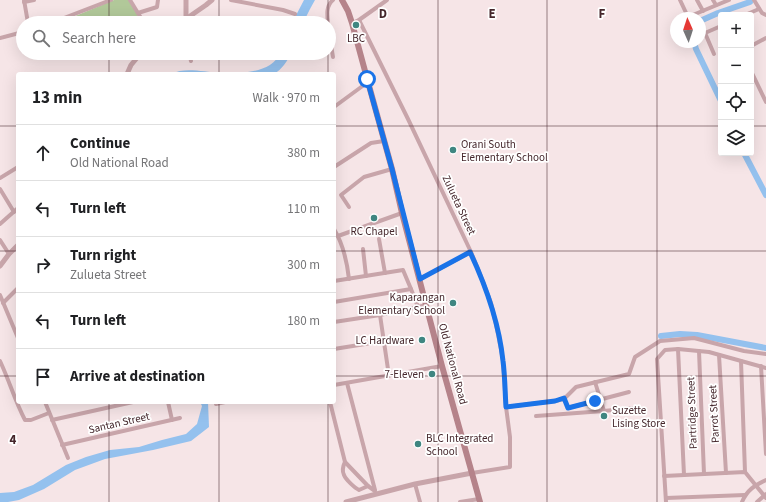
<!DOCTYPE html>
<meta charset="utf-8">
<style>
body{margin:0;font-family:"Source Sans 3",sans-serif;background:#f6f6f6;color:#202124}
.controls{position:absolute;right:12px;top:12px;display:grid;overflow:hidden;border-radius:4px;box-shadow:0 4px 16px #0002}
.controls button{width:36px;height:36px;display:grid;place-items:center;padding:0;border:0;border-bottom:1px solid #e0e0e0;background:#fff;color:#202124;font:20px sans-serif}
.compass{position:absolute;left:670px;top:12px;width:36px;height:36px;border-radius:50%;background:#fff;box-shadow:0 4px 16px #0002;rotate:357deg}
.stop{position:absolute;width:12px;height:12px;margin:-9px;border:3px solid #1a73e8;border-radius:50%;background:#fff}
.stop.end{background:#1a73e8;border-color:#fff;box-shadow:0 1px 4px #0008}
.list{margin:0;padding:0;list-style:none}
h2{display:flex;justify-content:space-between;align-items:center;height:52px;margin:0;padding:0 16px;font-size:17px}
h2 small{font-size:13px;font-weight:400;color:#757577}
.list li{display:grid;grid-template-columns:26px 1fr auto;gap:12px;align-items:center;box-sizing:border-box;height:56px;padding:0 16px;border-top:1px solid #e0e0e0}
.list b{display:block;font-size:15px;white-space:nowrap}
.list p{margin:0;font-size:13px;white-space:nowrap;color:#757577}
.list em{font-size:13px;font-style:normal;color:#757577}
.icon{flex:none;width:22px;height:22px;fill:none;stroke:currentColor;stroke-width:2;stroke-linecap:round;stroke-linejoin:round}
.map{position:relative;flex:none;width:766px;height:502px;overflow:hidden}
.search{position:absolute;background:#fff;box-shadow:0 4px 16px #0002;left:16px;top:16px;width:320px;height:44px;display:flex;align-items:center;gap:10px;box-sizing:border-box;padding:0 14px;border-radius:22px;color:#757577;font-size:15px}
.panel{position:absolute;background:#fff;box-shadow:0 4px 16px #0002;left:16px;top:72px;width:320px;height:332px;border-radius:4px}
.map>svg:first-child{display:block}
.green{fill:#b1c899}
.water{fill:#94c1ee}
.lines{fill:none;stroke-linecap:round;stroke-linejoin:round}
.river{stroke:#94c1ee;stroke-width:6}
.minor{stroke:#c8a5aa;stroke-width:4}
.tertiary{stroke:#c8a5aa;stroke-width:5}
.secondary{stroke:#b5838a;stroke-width:6}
.route{stroke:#1a73e8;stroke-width:5}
.grid{fill:none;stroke:#45272c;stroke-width:1;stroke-opacity:0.55}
.poi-dot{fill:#3f8681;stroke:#fff;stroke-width:1.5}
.labels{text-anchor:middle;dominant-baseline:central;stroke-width:3.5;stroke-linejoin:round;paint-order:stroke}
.poi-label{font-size:11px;fill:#45272c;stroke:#fff;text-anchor:start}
.street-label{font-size:11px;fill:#45272c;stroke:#fff}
.grid-label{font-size:13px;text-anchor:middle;font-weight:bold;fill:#45272c;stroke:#fff;stroke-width:3.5;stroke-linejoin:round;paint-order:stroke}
</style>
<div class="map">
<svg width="766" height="502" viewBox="0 0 766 502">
<rect width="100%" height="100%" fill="#f6e5e7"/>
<polygon class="green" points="114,0 129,0 142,23 97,23 96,21 91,23 76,23 73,17"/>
<g class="water">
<polygon points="304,0 315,0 310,9 303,23 292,23"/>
<path d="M280,53H291C287,62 282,69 274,74H172C183,67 205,72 218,73C237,74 272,74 280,53Z"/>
<polygon points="200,402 208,402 209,427 191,441 153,450 105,459 75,470 44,489 19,500 8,502 0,502 0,493 14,492 33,485 66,465 86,457 110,450 139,447 162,440 186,434 197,424 202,406"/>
</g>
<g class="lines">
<g class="river">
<polyline points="700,21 718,13 750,2"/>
<polyline points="694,42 696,49 721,101"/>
<polyline points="744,153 766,195"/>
<polyline points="661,336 680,334 697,335 766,348"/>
</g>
<g class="minor">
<polyline points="24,0 28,23"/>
<polyline points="130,0 144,23"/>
<polyline points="231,0 283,10 295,14"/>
<polyline points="680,0 688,17 729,0"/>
<polyline points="697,0 703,11"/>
<polyline points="713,0 716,5"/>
<polyline points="754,0 762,13 766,15"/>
<polyline points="24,2 34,0"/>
<polyline points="138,13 157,7 158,0"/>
<polyline points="745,15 759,9"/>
<polyline points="359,20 408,119 471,252 478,269 491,303 497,329 503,360 506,407 510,437 510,467 472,473"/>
<polyline points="51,23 111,0"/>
<path d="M328,23C327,14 326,6 333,0"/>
<polyline points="352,23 359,20 387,0"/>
<polyline points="329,33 333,57"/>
<polyline points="0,38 23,32"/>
<polyline points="751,46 766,38"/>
<polyline points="189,53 191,61"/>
<polyline points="714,54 705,33 721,26"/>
<polyline points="179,55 180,53"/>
<polyline points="751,71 766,102"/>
<polyline points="334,107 368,82"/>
<polyline points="334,167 371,143 384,141"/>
<polyline points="0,178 18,167"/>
<polyline points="0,189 14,212"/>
<polyline points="349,207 341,195 364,177 392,169"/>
<polyline points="0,224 18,208"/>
<path d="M334,229C343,244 347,261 349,279"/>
<polyline points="338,236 402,213"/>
<polyline points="379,239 385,273"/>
<polyline points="0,240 9,254"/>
<polyline points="363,249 366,276"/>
<polyline points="420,279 471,252"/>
<polyline points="334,281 403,270 411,289 418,307"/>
<polyline points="0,295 18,338"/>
<polyline points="334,302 411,289"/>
<polyline points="3,303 18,288"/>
<polyline points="380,315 389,376"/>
<polyline points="334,322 380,315 427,305"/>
<polyline points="334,349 384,341"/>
<polyline points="678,349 684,475"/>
<polyline points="699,351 704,474"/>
<polyline points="719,355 726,473"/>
<path d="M0,361C9,380 15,401 25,420H31L49,413"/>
<polyline points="741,361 745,472"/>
<polyline points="761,366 766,454"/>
<polyline points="595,382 604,411"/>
<polyline points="347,383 375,490"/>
<polyline points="334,385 442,366"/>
<polyline points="45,402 68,458"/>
<polyline points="168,402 172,420"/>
<polyline points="330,402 345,462 368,486 375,491"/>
<polyline points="216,404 225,402"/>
<polyline points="506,407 555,401 564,399 576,387 629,374 635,357 660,341 694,338 744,351 766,354"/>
<polyline points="568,408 629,392"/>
<polyline points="536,416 604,411 632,408"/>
<polyline points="52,420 133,402"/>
<polyline points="62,445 180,418"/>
<path d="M345,462C343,466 342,471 344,475C346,480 355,488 359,490L368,486"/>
<polyline points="664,476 745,472 766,498"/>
<polyline points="415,484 420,502"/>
<polyline points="666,498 745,495"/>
<polyline points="460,502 479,499"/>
<polyline points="666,502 657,359 665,350 678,349 709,352 766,368"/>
<path d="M742,502C747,490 755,485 766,480"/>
<polyline points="757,502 766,494"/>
</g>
<g class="tertiary">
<polyline points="186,19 186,0"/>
<polyline points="180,23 206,5 212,0"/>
<polyline points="127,74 131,65 141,53"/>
<polyline points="0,266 9,254 18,245"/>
<polyline points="346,502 415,484 472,473"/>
</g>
<polyline class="secondary" points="342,0 348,11 352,23 368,82 392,169 402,213 442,366 480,502"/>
</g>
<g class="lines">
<path class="route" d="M367,79L392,169L420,279L470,252C486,286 499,323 503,361C505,376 505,392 506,407L555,401L564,398L568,408L595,401"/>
</g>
<path class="grid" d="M109,0V23M219,0V23M328,0V23M438,0V502M547,0V502M657,0V502M109,53V74M219,53V74M328,53V74M0,126H18M334,126H721M751,126H766M0,251H18M334,251H766M0,376H18M334,376H766M109,402V502M219,402V502M328,402V502"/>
<g class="poi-dot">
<circle cx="356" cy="25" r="4"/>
<circle cx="453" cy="150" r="4"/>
<circle cx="374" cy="218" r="4"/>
<circle cx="453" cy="303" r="4"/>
<circle cx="422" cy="340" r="4"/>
<circle cx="432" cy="374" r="4"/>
<circle cx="604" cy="416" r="4"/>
<circle cx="418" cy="444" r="4"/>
</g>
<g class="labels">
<g class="poi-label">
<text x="356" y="38" text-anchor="middle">LBC</text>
<text x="461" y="144">Orani South<tspan x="461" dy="13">Elementary School</tspan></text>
<text x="374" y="231" text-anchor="middle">RC Chapel</text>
<text x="445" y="297" text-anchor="end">Kaparangan<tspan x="445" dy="13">Elementary School</tspan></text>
<text x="414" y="340" text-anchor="end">LC Hardware</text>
<text x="424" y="374" text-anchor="end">7-Eleven</text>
<text x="612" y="410">Suzette<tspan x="612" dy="13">Lising Store</tspan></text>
<text x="426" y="438">BLC Integrated<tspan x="426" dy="13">School</tspan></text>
</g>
<g class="street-label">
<text transform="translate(459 205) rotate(65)">Zulueta Street</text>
<text transform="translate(453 364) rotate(75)">Old National Road</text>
<text transform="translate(692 413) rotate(-92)">Partridge Street</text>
<text transform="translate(714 414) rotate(-93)">Parrot Street</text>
<text transform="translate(119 423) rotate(-13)">Santan Street</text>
</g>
</g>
<g class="grid-label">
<text x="383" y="18">D</text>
<text x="492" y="18">E</text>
<text x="602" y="18">F</text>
<text x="13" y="444">4</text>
</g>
</svg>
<div class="controls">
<button>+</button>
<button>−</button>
<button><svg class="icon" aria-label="locate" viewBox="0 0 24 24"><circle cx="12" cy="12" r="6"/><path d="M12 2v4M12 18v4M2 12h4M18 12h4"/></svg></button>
<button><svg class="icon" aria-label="layers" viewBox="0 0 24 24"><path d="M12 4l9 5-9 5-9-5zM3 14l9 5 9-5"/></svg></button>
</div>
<svg class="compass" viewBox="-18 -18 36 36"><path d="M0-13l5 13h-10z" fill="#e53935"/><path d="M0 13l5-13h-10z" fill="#757577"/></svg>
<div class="stop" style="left:367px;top:79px"></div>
<div class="stop end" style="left:595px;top:401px"></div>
<div class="search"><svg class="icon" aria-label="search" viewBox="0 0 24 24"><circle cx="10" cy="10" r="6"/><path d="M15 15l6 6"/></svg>Search here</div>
<section class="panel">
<h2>13 min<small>Walk · 970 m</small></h2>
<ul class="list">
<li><svg class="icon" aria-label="ahead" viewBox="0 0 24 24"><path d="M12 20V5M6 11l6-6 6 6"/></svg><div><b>Continue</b><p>Old National Road</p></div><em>380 m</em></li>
<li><svg class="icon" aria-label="left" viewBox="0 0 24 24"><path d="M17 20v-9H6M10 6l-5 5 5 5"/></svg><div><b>Turn left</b></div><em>110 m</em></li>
<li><svg class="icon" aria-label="right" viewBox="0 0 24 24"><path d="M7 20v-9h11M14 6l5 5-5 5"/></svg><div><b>Turn right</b><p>Zulueta Street</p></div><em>300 m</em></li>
<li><svg class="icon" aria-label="left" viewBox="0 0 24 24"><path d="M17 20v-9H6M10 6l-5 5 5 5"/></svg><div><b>Turn left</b></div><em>180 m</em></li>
<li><svg class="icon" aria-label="arrive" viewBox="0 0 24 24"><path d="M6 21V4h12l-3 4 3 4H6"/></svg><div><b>Arrive at destination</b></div></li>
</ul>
</section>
</div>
